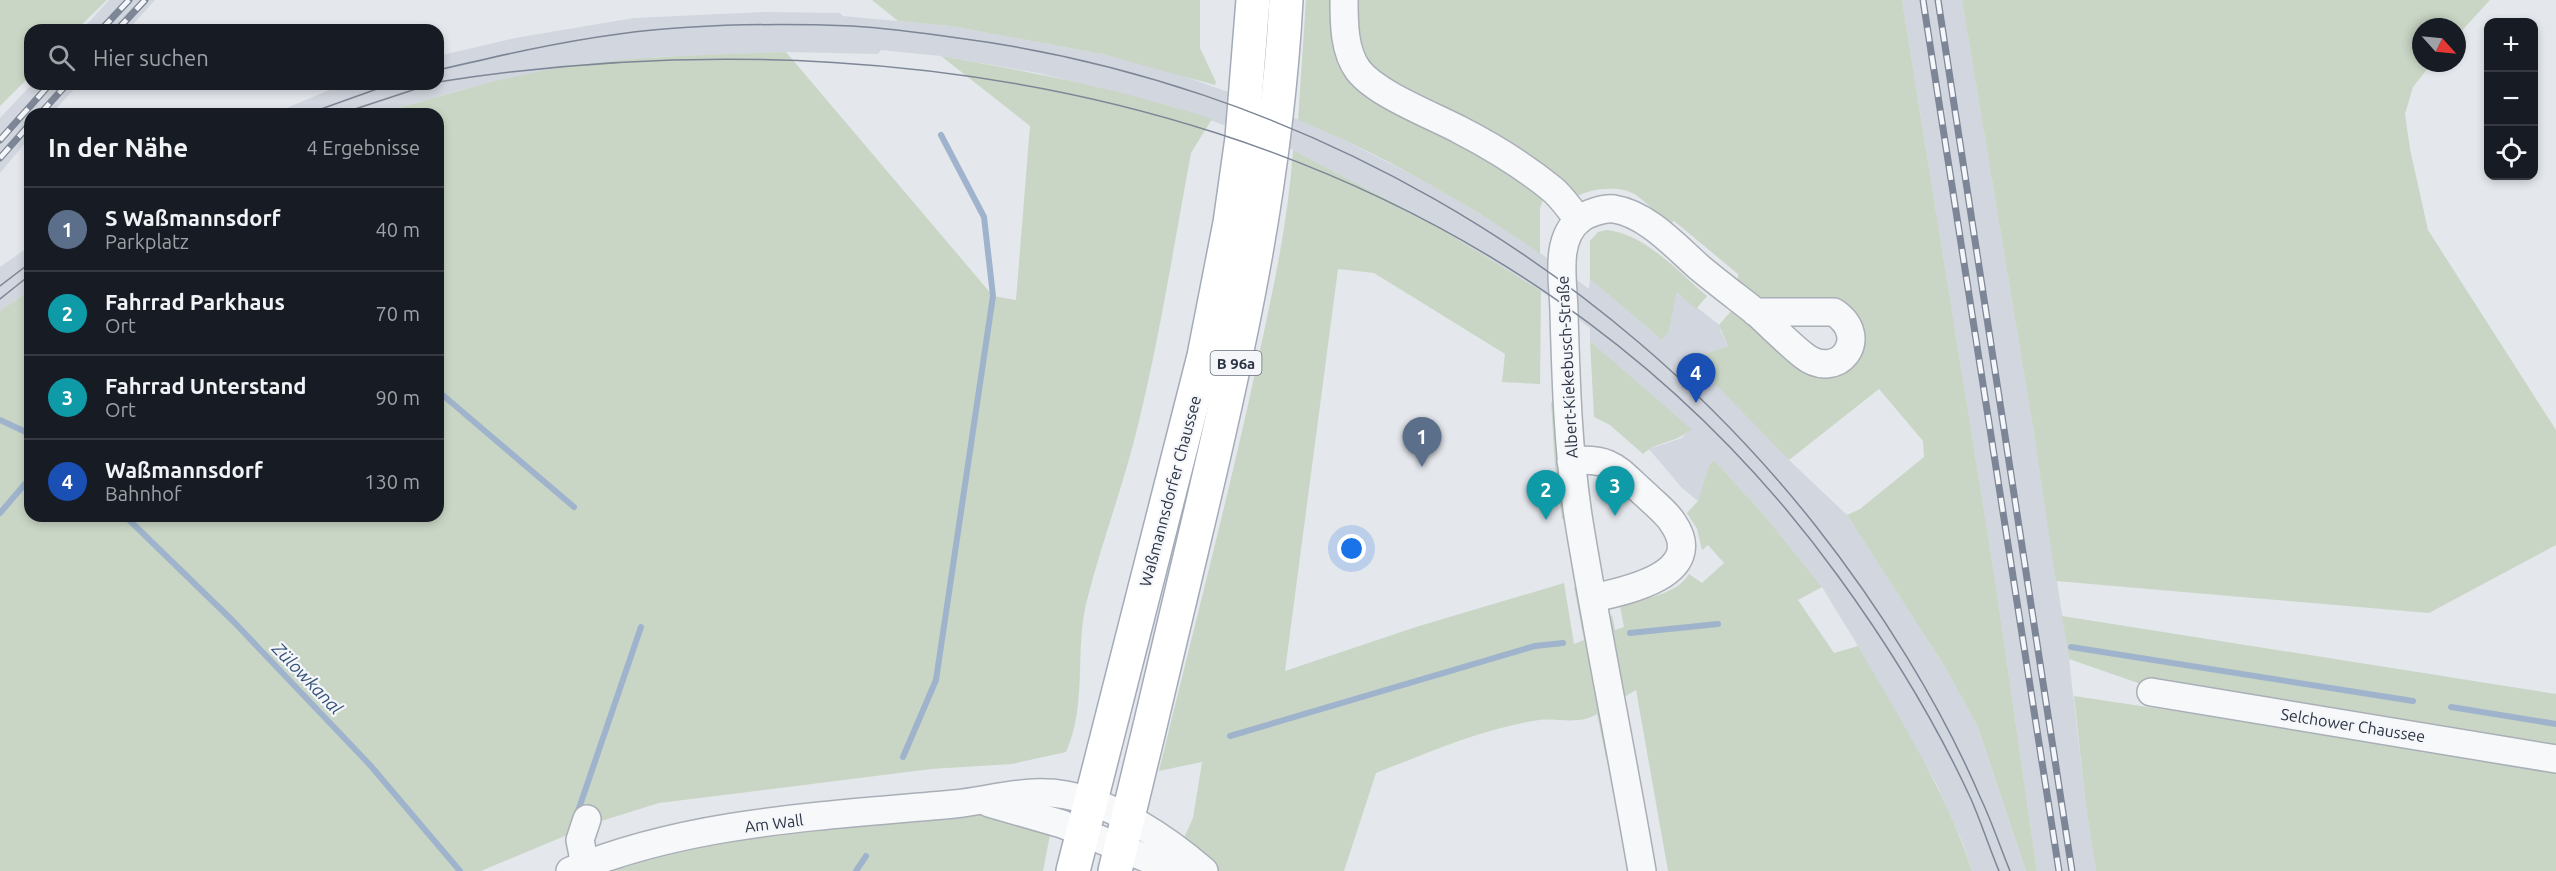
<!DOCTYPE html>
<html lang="de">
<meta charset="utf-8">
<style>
body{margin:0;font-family:Ubuntu,sans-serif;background:#242831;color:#f1f3f6}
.controls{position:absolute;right:18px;top:18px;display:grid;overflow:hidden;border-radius:12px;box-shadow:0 3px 9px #0003}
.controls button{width:54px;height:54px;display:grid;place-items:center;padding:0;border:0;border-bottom:2px solid #363941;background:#171b24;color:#f1f3f6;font:30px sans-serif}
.compass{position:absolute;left:2412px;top:18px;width:54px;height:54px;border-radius:50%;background:#171b24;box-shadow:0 3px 9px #0003;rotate:117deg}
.you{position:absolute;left:1352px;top:549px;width:21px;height:21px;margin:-15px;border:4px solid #fff;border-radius:50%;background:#1a73e8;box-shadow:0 0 0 9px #1a73e833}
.badge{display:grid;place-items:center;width:39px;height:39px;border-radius:50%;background:#d93025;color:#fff;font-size:20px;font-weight:700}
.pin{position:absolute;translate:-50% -50px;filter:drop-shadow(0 2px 3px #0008)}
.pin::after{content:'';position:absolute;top:32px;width:21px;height:18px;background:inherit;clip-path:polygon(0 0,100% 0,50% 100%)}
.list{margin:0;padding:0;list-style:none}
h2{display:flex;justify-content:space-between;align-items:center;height:78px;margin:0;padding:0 24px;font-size:26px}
h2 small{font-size:20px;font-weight:400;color:#9ea1a6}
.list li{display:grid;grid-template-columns:39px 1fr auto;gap:18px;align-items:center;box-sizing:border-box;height:84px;padding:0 24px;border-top:2px solid #363941}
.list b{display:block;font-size:22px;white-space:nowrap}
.list p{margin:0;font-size:20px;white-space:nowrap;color:#9ea1a6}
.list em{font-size:20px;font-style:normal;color:#9ea1a6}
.icon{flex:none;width:33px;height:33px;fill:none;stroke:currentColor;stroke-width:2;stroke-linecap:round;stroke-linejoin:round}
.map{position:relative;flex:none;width:2556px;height:871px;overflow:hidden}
.search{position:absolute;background:#171b24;box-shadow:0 3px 9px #0003;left:24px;top:24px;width:420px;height:66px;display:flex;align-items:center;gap:15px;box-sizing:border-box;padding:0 21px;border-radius:18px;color:#9ea1a6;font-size:22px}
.panel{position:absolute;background:#171b24;box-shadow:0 3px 9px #0003;left:24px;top:108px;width:420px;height:414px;border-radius:18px}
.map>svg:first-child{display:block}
.built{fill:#d2d6de}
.green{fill:#c9d6c5}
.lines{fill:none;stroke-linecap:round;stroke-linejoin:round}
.stream{stroke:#9fb4cc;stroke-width:6}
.minor-casing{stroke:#a9aeb7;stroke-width:30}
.major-casing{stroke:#a3abb8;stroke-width:36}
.minor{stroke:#f7f8fa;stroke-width:27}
.major{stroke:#fff;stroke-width:33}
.tram{stroke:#7d8696;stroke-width:1.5}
.rail-casing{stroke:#7d8696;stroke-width:7}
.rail{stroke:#f4f6f9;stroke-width:4.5;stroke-dasharray:14;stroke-linecap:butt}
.labels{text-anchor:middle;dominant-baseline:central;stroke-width:4.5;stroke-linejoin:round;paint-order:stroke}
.shield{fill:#f4f6f9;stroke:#676e7b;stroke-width:1.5}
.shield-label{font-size:15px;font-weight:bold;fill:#2b3445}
.street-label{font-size:16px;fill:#2b3445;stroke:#f4f6f9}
.water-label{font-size:18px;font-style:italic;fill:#34527a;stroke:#f4f6f9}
</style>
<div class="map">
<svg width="2556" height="871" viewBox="0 0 2556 871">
<rect width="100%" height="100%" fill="#e4e7ec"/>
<g class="built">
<polygon points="109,0 155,0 128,30 82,30"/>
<polygon points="1902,0 1962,0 2033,427 2069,659 2086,807 2096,871 2037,871 1994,573"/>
<polygon points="765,12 840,13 843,16 951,26 1102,54 1172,72 1259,103 1330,133 1434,186 1524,241 1589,289 1590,279 1662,340 1669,331 1677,292 1722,327 1720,330 1728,346 1698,356 1694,361 1789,460 1847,515 1945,667 1978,727 2026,871 1972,871 1963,844 1936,783 1858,646 1822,587 1765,516 1714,460 1698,501 1682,488 1649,449 1682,438 1690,429 1590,341 1590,328 1541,291 1428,221 1293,150 1177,108 1038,73 941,56 881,50 878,54 786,52 657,57 537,72 457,91 378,114 272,114 344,84 438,84 438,56 515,38 634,18"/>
<polygon points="32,84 79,84 51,114 30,114 30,137 0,173 0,118"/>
<polygon points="30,246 30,290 0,311 0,267"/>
</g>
<g class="green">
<polygon points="0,0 107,0 76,30 30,30 30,76 0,106"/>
<polygon points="872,0 1200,0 1200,48 1216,82 1215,85 1102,54 951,26 898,21"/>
<path d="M1306,0H1337L1340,64L1459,136L1545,195L1540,208V254C1519,238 1497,225 1475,211C1418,176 1359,145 1298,120Z"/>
<path d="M1352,0H1902L1994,573L2037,871H2026L1978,727L1945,667L1847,515L1860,509L1924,457L1923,441L1879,389L1789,460L1693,361L1698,356L1728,346L1719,325L1733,309C1752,325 1802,375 1824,378C1858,382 1880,330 1851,310C1832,297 1802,302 1780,301C1774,301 1766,302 1761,301C1754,298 1745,290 1738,286V274L1674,221L1668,225C1659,215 1647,203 1636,195C1621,185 1590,188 1576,197L1384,82L1360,59Z"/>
<polygon points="1962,0 2490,0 2457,36 2457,27 2421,27 2421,63 2432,63 2413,87 2405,114 2410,149 2428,230 2556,430 2556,545 2429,613 2056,581 2033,427"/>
<path d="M786,52L993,296L1016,300L1030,126L941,56C1033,72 1123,90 1212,119L1191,153C1174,244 1160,336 1138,425C1124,484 1102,541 1087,600C1074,650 1088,703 1066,752L1012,764L931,769L659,803L598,822L481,871H0V311L30,290V516H438V114H378C430,99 482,83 536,72C618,56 702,55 786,52Z"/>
<path d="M1293,150L1428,221L1541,291L1540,384L1502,382L1505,354L1374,273L1338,269L1285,671L1416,627L1564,583L1574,644L1584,640L1574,587L1581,589L1609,626L1612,614L1615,630L1624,627L1620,606C1641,599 1677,595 1689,574L1702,583L1724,563L1708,545L1702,550L1697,529L1687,513L1698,501L1710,464L1714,460L1765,516L1822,587L1798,600L1834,653L1858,646C1900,719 1946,791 1972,871H1668L1636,690L1603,710L1610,750L1606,758L1597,714C1580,725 1558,718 1539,720C1484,728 1427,753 1376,773L1344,871H1169L1193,818L1202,762L1159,771C1191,638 1226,507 1255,373C1271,300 1288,225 1293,150Z"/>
<path d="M1607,230C1646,234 1679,273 1707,296L1696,309L1677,292L1669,331L1662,340L1590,279V241L1598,232Z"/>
<path d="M1590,341L1691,429C1677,443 1657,441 1643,454L1610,425L1594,417Z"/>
<polygon points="1551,402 1556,405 1568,519 1562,519 1555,467"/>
<polygon points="2062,616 2556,694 2556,745 2138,683 2069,659"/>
<polygon points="2074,696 2556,768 2556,871 2096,871 2086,807"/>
<path d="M977,814C1001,815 1031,820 1050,835L1043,871H603L719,841Z"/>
</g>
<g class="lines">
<g class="stream">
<polyline points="438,391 574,507"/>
<polyline points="0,420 30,434"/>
<polyline points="0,513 30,478"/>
<polyline points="125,516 233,621 370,765 460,871"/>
<polyline points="1630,633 1718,624"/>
<polyline points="2071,647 2413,701"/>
<polyline points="2451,707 2556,724"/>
<polyline points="1230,736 1535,646 1563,643"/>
<polyline points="903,757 936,680 993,296 984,217 941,135"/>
<polyline points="577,814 641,627"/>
<polyline points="856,871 866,856"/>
</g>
<g class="minor-casing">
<g id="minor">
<path d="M1344,0C1344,23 1344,51 1358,70C1376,94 1432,115 1460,130C1491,146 1524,166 1552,189C1562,197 1570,210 1579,220"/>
<path d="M1571,461C1614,457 1617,470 1647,496C1655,504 1667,513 1673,523C1708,574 1626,591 1593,598"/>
<polyline points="2151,692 2556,759"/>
<polyline points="989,803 1062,824 1178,871"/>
<polyline points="585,865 580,840 587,819"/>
<path d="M570,871C690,821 825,816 954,804C992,800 1027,788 1066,795C1115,804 1167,839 1204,871"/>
<path d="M1642,871C1622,754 1598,638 1579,522C1568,452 1566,383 1564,313C1564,285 1553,240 1580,219C1588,213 1604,208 1614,209C1647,214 1676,247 1700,268C1718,283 1738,298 1757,313C1772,327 1787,342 1803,355C1837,383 1873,338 1834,312H1755"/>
</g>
</g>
<g class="major-casing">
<g id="major">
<polyline points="1073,871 1204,356 1230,223 1242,138 1253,0"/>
<path d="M1115,871C1142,761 1168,650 1194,540C1237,360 1276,186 1286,0"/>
</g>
</g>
<use href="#minor" class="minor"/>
<use href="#major" class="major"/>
<g class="tram">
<path d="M438,70C498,56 558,42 619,34C695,24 775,23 852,26C887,28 923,33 958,38C1294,82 1605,260 1815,525C1879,606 1941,705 1981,799C1992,822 2000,847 2010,871"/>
<path d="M438,82C963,0 1518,134 1838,576C1889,646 1935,721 1971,799C1981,822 1989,847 1999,871"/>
<polyline points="307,114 391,84"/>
<polyline points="340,114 431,84"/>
<polyline points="0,286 30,263"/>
<polyline points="0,299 30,275"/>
</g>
<g class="rail-casing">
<g id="rail">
<polyline points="1923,0 2059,871"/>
<polyline points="1938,0 2072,871"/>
<polyline points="101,30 129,0"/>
<polyline points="117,30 145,0"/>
<polyline points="40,114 67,84"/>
<polyline points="0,140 50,84"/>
<polyline points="0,158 30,124"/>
</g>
</g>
<use href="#rail" class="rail"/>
</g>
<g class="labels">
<rect class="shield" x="1210.5" y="351" width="51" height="24" rx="4.5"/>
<g class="shield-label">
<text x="1236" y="363">B 96a</text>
</g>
<g class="street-label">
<text transform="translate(1567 367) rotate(-93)">Albert-Kiekebusch-Straße</text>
<text transform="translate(1170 491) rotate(-75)">Waßmannsdorfer Chaussee</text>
<text transform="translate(2353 725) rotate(9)">Selchower Chaussee</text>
<text transform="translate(774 823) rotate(-7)">Am Wall</text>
</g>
<g class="water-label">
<text transform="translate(308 678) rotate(46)">Zülowkanal</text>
</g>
</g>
</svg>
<div class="controls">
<button>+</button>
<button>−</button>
<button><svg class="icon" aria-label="locate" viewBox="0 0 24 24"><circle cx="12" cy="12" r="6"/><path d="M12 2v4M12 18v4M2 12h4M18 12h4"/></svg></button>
</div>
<svg class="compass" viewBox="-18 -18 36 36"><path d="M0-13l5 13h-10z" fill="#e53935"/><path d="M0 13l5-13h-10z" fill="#9ea1a6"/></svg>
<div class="you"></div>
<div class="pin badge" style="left:1422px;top:467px;background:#5c6f8a">1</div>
<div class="pin badge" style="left:1546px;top:520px;background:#0f9aa8">2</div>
<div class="pin badge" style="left:1615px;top:516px;background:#0f9aa8">3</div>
<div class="pin badge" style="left:1696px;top:403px;background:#1a4fb4">4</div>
<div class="search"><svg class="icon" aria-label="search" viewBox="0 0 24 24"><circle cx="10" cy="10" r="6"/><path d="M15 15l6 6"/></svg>Hier suchen</div>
<section class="panel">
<h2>In der Nähe<small>4 Ergebnisse</small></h2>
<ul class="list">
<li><span class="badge" style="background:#5c6f8a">1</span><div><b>S Waßmannsdorf</b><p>Parkplatz</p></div><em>40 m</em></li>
<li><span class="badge" style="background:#0f9aa8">2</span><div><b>Fahrrad Parkhaus</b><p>Ort</p></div><em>70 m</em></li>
<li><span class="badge" style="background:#0f9aa8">3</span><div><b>Fahrrad Unterstand</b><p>Ort</p></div><em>90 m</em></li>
<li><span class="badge" style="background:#1a4fb4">4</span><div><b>Waßmannsdorf</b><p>Bahnhof</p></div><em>130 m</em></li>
</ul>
</section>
</div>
